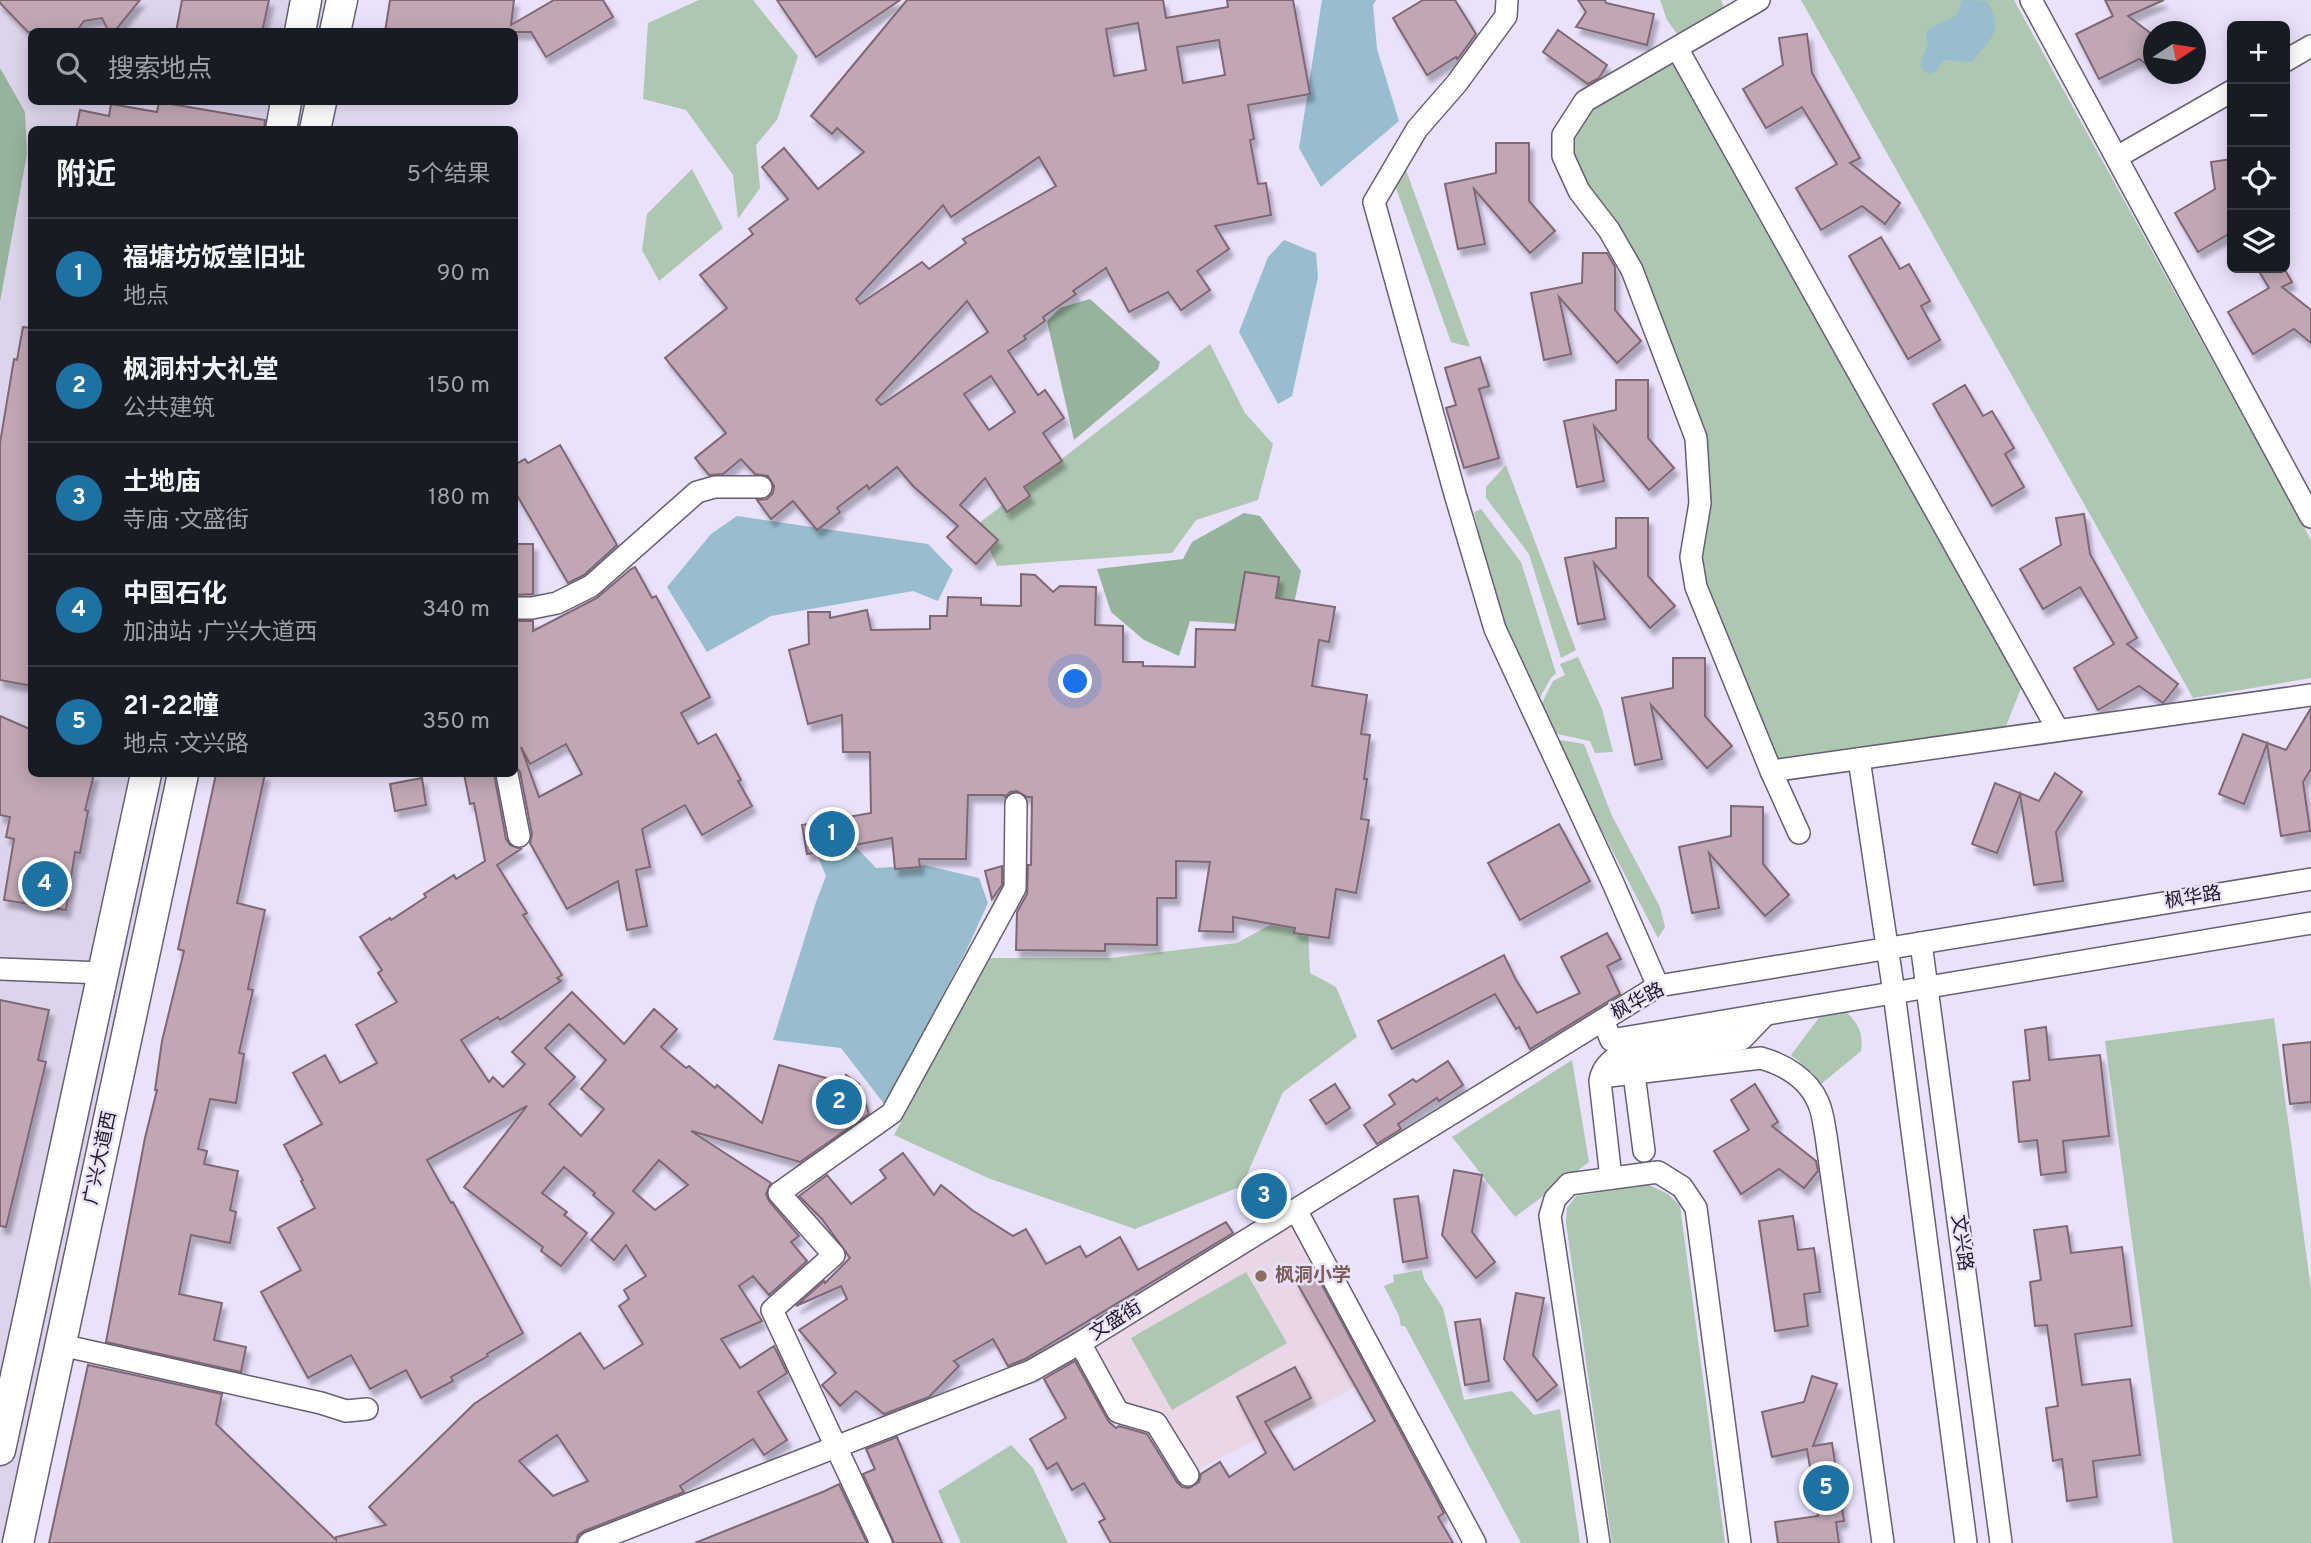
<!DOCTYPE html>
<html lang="zh">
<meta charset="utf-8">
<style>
body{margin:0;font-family:Overpass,"Noto Sans SC",sans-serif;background:#20242c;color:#f1f3f6}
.controls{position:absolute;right:21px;top:21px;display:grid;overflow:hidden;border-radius:10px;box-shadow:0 4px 18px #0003}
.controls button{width:63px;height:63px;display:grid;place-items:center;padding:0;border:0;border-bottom:2px solid #363941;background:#171b24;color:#f1f3f6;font:35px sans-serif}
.compass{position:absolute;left:2143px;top:21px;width:63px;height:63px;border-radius:50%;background:#171b24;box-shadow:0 4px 18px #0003;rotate:78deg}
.you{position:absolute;left:1076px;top:682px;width:24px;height:24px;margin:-18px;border:5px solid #fff;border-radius:50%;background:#1a73e8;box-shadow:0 0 0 10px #1a73e833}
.badge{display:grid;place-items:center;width:46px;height:46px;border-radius:50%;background:#1e72a3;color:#fff;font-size:23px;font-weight:700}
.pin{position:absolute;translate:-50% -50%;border:4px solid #fff;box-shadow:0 2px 7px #0006}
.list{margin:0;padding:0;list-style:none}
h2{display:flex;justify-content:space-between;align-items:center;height:91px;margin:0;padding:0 28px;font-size:30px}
h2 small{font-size:23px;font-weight:400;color:#9ea1a6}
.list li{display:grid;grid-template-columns:46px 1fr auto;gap:21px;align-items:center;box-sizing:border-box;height:112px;padding:0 28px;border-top:2px solid #363941}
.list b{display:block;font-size:26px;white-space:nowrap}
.list p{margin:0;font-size:23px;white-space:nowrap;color:#9ea1a6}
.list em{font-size:23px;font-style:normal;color:#9ea1a6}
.icon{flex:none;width:38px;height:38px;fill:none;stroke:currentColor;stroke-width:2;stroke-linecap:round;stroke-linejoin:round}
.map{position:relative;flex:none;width:2311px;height:1543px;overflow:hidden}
.search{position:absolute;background:#171b24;box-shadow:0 4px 18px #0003;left:28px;top:28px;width:490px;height:77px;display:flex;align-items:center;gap:18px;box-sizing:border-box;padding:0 24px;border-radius:10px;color:#9ea1a6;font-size:26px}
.panel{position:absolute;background:#171b24;box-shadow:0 4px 18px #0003;left:28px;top:126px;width:490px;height:651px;border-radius:10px}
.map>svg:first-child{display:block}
.industrial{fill:#dbd4ea}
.education{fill:#e9d6e6}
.green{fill:#adc7b1}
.forest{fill:#96b39b}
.water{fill:#97bdce}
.building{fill:#c1a7b5;stroke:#7e6773;stroke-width:2;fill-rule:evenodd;filter:url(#shadow)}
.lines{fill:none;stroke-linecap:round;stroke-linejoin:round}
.minor-casing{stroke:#665f75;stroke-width:24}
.highway-casing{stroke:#665f75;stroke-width:33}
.minor{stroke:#fff;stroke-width:21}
.highway{stroke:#fff;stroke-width:30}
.education-dot{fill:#8d6e63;stroke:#eae2fb;stroke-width:2.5}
.labels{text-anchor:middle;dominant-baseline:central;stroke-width:5;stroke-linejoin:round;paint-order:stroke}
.street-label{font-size:19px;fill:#1c1922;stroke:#eae2fb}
.education-label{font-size:19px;font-weight:bold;fill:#785e54;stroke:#eae2fb;text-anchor:start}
</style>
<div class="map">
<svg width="2311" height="1543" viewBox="0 0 2311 1543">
<defs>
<filter id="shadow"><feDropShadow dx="4" dy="7" stdDeviation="2" flood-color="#0004"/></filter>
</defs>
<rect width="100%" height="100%" fill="#eae2fb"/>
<polygon class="industrial" points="0,0 342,0 335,31 32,32 32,102 321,102 315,129 32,130 32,774 183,774 18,1543 0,1543 0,302 27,154 0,68"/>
<polygon class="education" points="1296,1210 1385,1372 1188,1475 1156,1423 1118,1412 1080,1343"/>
<g class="green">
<polygon points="699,0 753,0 798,56 777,120 756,145 760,188 738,219 733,175 686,110 643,99 648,23"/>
<polygon points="1660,0 1721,0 1726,12 1680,38 1667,20"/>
<polygon points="1801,0 2014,0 2311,540 2311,678 2193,698"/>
<polygon points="1674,58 2021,688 2004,731 1776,763 1706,589 1702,557 1709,510 1705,438 1575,168 1569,147 1588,106"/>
<polygon points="692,169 723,228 659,281 642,250 647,214"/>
<polygon points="1406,170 1470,347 1451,342 1397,191 1395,182 1397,174"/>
<polygon points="1210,344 1245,413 1273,444 1258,500 1196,520 1172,553 997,566 978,524"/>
<polygon points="1506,465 1576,650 1561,658 1529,554 1486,498 1486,487"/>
<polygon points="1481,509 1521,562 1556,673 1551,678 1539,699 1497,611 1474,512"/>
<polygon points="1578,657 1602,709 1613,752 1595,753 1590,741 1553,733 1541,705 1553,681 1565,675 1560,664"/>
<polygon points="1554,739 1584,744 1612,816 1660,907 1665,927 1658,938"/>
<polygon points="1270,925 1308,930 1310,973 1336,987 1357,1037 1283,1092 1242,1186 1135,1229 988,1178 894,1135 987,958 1110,958 1237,943"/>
<path d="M1842,1008C1856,1021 1864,1030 1861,1051L1820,1085L1813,1073L1791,1055L1824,1011Z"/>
<polygon points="2274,1018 2311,1289 2311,1543 2173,1543 2105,1041"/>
<polygon points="1572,1060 1589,1162 1515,1217 1452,1137"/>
<polygon points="1649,1185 1668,1194 1680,1206 1725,1543 1612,1543 1566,1223 1567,1208 1576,1196"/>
<polygon points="1422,1270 1424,1279 1443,1308 1464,1400 1512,1391 1534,1415 1560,1409 1580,1543 1521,1543 1405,1326 1401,1326 1399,1316 1384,1286 1394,1282 1393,1275"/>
<polygon points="1246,1272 1287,1343 1172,1410 1131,1338"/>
<polygon points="1011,1445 1033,1468 1068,1543 961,1543 938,1491"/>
</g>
<g class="forest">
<polygon points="0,68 25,112 27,154 0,302"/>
<polygon points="1090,299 1160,362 1158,369 1074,440 1047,321 1060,308"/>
<polygon points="1244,513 1260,516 1301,571 1289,627 1190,621 1179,656 1144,640 1111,612 1097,569 1183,559 1192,542"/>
</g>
<g class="water">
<polygon points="1322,0 1376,0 1373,5 1377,49 1399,121 1321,187 1299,148"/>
<path d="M1962,0L1987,1C2005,32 1990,39 1972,62L1944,60L1936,71L1930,74C1914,69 1924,55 1928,45L1926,39L1927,31C1943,17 1958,25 1962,0Z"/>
<polygon points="1284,240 1316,253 1318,277 1292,396 1278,404 1239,332 1268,257"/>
<polygon points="737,516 928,544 953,570 938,601 913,591 771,616 707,652 667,587 711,534"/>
<polygon points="856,847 876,868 924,865 979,878 988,903 966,951 885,1105 841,1048 773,1040 816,902 826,876 817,855"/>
</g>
<g class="building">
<polygon points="0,0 140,0 114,32 109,32 102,18 84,21 76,32 28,32 0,3"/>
<polygon points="182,0 269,0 262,32 176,32"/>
<polygon points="390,0 514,0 511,25 554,0 603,0 613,17 546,57 531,32 385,32"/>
<polygon points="777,0 900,0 816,57"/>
<path d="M907,0H1163L1166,18L1228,7L1227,0H1293L1310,94L1248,105L1254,139L1250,140L1258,184L1266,183L1271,215L1215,226L1229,249L1197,271L1210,290L1181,310L1168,292L1129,312L1106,268L1073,291L1076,294L1043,317L1045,321L1024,336L1026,339L1008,351L1038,395L1045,390L1064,418L1043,433L1062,461L1024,487L1030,496L1007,512L985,478L960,505L998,540L976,564L947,537L958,526L913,486L897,467L869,489L867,485L837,508L840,512L817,530L793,501L771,519L757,500L767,499L773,493L774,486L768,476L755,474L741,459L723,474L709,475L695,458L726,433L665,358L727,308L700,275L753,234L749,229L788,199L762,167L784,148L818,189L864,152L837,128L832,134L811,116ZM1138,23L1146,70L1114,76L1106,29ZM1219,40L1225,75L1183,83L1177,47ZM1039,157L1056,186L963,239L966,243L929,269L922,262L860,304L856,299L943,205L951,217ZM967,301L988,332L881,405L876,400ZM991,376L1015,412L989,430L964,394Z"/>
<polygon points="1423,0 1455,0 1476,34 1459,57 1457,59 1456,57 1427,75 1393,18"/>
<polygon points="1578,0 1605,0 1606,3 1654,14 1647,45 1576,27 1586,12"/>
<polygon points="2105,0 2164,0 2128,16 2153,35 2153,69 2139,59 2099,79 2076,34 2113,16"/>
<polygon points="1558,30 1607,65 1599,78 1588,84 1543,52"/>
<polygon points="1807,34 1812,73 1860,158 1850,163 1900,203 1885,224 1862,206 1821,230 1796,188 1837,164 1802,107 1766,128 1743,89 1783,65 1779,38"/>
<polygon points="159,102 265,120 264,130 76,130 80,110 109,116 111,104 157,112"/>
<polygon points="1496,143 1529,143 1529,201 1555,231 1530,253 1474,189 1485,244 1458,249 1445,184 1496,173"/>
<polygon points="2232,159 2232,232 2198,252 2175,213 2215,189 2211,162"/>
<polygon points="1881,237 1900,269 1909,264 1930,301 1921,306 1940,340 1908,359 1849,256"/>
<polygon points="1583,253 1607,253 1615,267 1615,310 1641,341 1617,363 1559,297 1571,354 1544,360 1531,293 1582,283"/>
<polygon points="2257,268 2284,268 2292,282 2282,287 2311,310 2311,343 2294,329 2253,354 2228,312 2269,288"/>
<polygon points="23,327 32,328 32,686 0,680 0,443 14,359 17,360"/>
<polygon points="1480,357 1489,386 1479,389 1499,458 1464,468 1446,408 1456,405 1445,368"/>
<polygon points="1616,380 1648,380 1648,438 1674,468 1649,490 1594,426 1604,481 1577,487 1564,421 1616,410"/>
<polygon points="1965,385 1983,416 1992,411 2014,448 2005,454 2024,487 1992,506 1933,404"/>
<polygon points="560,445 617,545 584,575 568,583 514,490 514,465 525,459 528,463"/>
<polygon points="2084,514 2090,554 2137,638 2127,644 2178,684 2163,703 2139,686 2098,710 2074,668 2114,644 2080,587 2043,609 2020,569 2061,545 2056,518"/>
<polygon points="1616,518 1648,518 1648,576 1675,606 1650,628 1594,563 1605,619 1578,624 1565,558 1616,548"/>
<polygon points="514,544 533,544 533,594 514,595"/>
<path d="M635,567L652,598L656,596L710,697L681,713L698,744L716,734L741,780L738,781L752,806L702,835L685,805L642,829L650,867L636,870L647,926L627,930L618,881L567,909L530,843L532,834L520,772L514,764V621H533V631L597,598L631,569ZM566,744L582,774L539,797L521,747L530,764Z"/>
<polygon points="1245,572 1279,577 1276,598 1335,607 1329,642 1319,640 1312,686 1367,695 1361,734 1370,735 1364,779 1367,779 1361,819 1369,820 1363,855 1356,893 1336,889 1329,938 1294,933 1295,928 1233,917 1233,932 1199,931 1210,862 1176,861 1176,898 1157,898 1157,945 1105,944 1105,951 1016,950 1017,912 1027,894 1028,865 1031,865 1032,797 1027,797 1017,791 1010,792 1005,797 1004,795 968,795 966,859 919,859 920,867 895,869 892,838 807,854 802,825 871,813 870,752 843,752 842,715 808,724 789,650 809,644 808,612 830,612 830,618 867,610 871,630 930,629 930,616 947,616 948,597 981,598 981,605 1021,606 1021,574 1035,575 1053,592 1060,586 1096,587 1095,625 1123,626 1123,662 1143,662 1143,666 1195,667 1196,629 1235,630"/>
<polygon points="1673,658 1705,658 1705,716 1732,746 1707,768 1651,705 1662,759 1635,765 1622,698 1673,688"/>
<polygon points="2311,708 2311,769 2303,782 2310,831 2281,836 2267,744 2244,804 2219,794 2243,734 2286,750"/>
<polygon points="0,716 32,730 32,774 94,774 85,810 88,811 80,853 75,852 66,910 4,900 14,839 6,837 10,817 0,815"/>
<polygon points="2055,773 2082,792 2056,832 2063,881 2034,885 2020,794 1997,853 1972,844 1995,783 2039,801"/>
<polygon points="216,774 265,774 237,903 265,910 248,989 253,990 239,1053 244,1054 236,1103 210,1099 198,1149 207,1151 204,1164 238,1171 230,1210 236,1212 230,1243 191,1235 179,1294 222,1303 214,1340 246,1347 241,1372 106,1342 145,1138 157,1090 155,1090 162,1041 184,951 178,949"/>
<path d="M464,774H494L506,839L510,845L521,849L497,865L527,913L523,915L562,975L557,978L561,981L500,1020L498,1017L461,1040L489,1082L493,1077L503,1087L525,1064L512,1052L572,992L624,1044L654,1009L677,1029L661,1047L686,1068L689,1066L715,1088L717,1085L762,1123L779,1065L844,1083L846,1075L859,1084L869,1114L800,1162L691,1131L771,1183L766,1194L769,1201L799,1236L791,1242L807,1261L769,1295L753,1276L739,1286L762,1321L721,1339L740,1368L774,1346L787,1373L758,1392L787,1440L764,1455L753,1439L680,1486L684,1492L584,1531L578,1535L576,1543H49L88,1365L222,1394L216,1424L336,1540V1537L386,1525L369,1507L474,1404L580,1333L604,1369L643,1344L619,1306L629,1299L624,1290L646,1276L626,1245L614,1260L591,1240L614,1213L593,1195L595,1193L564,1167L542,1193L567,1212L564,1215L587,1233L561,1266L541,1251L543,1247L464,1187L527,1106L427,1160L451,1203L453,1202L523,1333L487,1354L488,1356L451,1377L453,1381L421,1398L406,1370L370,1389L351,1355L308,1378L261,1292L301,1270L278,1228L315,1208L301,1181L303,1180L284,1145L322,1124L293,1073L325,1055L340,1083L377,1063L356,1025L397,1002L378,973L382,970L360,937L390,918L391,920L426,897L424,894L454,875L456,879L485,861L474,803L470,804ZM569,1024L606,1060L581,1089L604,1109L581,1136L549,1104L575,1077L545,1048ZM659,1160L688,1185L655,1210L633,1191ZM557,1435L588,1481L553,1496L519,1461Z"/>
<polygon points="422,778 426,805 395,811 390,784"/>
<polygon points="1731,806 1763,807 1763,864 1789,895 1765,916 1709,853 1719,908 1692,913 1679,847 1731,836"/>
<polygon points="1559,824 1590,881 1520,920 1488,863"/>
<polygon points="1002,866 1002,885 992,899 985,871"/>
<polygon points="1607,933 1621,959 1607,966 1620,994 1530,1049 1519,1027 1516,1029 1495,994 1392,1049 1378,1021 1504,955 1516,980 1537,1013 1580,993 1561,957"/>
<polygon points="0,1000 49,1010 38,1060 46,1062 6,1227 0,1226"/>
<polygon points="2046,1027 2049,1060 2100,1055 2109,1136 2063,1141 2066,1172 2041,1175 2037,1140 2019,1142 2013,1082 2030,1080 2025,1030"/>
<polygon points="2311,1042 2311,1102 2290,1104 2283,1045"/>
<polygon points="1448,1061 1463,1085 1439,1101 1437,1098 1398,1124 1401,1129 1377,1144 1364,1125 1395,1104 1389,1095 1413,1079 1416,1082"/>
<polygon points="1335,1084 1350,1108 1326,1124 1310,1100"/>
<polygon points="1755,1084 1778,1122 1772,1126 1816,1161 1818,1171 1804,1188 1779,1169 1741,1194 1714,1151 1749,1130 1731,1100"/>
<polygon points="903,1153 934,1195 941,1185 972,1210 1013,1236 1026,1229 1046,1264 1080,1246 1086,1257 1120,1237 1138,1270 1226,1222 1233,1233 1025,1359 1008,1366 993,1339 954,1361 959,1366 929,1397 884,1414 856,1391 840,1406 822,1385 836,1373 799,1330 847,1299 841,1286 796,1306 824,1281 825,1283 850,1258 822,1219 799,1196 827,1175 851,1204 886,1178 880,1170"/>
<polygon points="1454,1170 1482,1175 1472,1232 1495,1262 1476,1278 1442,1235"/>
<polygon points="1418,1196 1427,1258 1403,1262 1394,1199"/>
<polygon points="1793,1216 1798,1250 1814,1248 1820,1292 1804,1294 1808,1326 1775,1331 1759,1221"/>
<polygon points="2067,1226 2071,1253 2122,1247 2132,1326 2075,1334 2082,1385 2130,1379 2140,1455 2093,1461 2097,1497 2067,1501 2062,1459 2053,1461 2046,1408 2058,1406 2047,1325 2035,1326 2030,1282 2041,1280 2034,1230"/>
<polygon points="1315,1272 1444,1513 1438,1517 1453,1543 1111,1543 1099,1522 1105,1519 1084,1483 1072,1490 1057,1463 1047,1469 1030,1439 1066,1418 1044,1379 1075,1361 1109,1422 1116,1428 1119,1426 1147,1434 1177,1482 1182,1487 1189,1488 1199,1482 1201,1474 1220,1462 1229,1477 1266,1453 1237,1397 1295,1367 1311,1398 1265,1422 1294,1470 1375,1421 1297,1283"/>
<polygon points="1516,1293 1544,1298 1533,1355 1557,1385 1537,1401 1504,1359"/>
<polygon points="1480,1319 1489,1381 1465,1385 1455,1322"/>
<polygon points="1812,1376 1837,1384 1813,1446 1832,1443 1844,1521 1836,1522 1839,1543 1778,1543 1775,1522 1818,1516 1807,1449 1772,1457 1762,1412 1804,1402"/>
<polygon points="897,1437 926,1506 942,1543 894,1543 863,1474 875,1469 866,1449"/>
<polygon points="839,1484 867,1543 695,1543 825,1491"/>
</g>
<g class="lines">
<g class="minor-casing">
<g id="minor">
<polyline points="1507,0 1506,16 1457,83 1417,129 1374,202 1455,494 1495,629 1613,883 1658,986"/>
<polyline points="1759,0 1585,101 1563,135 1563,156 1579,191 1609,230 1632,270 1696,438 1700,503 1691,557 1696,587 1771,771 1799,833"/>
<polyline points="2031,0 2311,517"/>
<polyline points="1677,48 2058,730"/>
<polyline points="2285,61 2311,46"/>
<polyline points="2117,157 2232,91"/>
<polyline points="514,608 532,608 557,603 591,586 697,492 715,487 761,487"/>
<polyline points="1859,759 1894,993 1966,1543"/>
<polyline points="1771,771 2311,695"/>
<polyline points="507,774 519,836"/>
<polyline points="2311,879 1658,986 1603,1020 1611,1040 2311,923"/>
<polyline points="1921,943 2001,1543"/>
<polyline points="0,969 103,973"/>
<polyline points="1634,1074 1644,1151"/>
<path d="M1601,1077L1761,1058C1785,1065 1808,1079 1818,1102C1823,1112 1824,1126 1826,1136L1883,1543"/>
<path d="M1611,1178L1600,1081C1602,1070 1607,1064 1616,1057L1742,1039L1766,1014"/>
<polyline points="1296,1210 1475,1543"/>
<polyline points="1080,1343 1118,1412 1156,1423 1188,1475"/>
<polyline points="61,1345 321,1403 346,1411 367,1409"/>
<polyline points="589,1543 1031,1371 1080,1343 1603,1020"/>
<polyline points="881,1543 772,1310 834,1255 779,1193 892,1113 1015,888 1016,804"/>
<polyline points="1599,1543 1550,1216 1555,1199 1569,1184 1658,1172 1682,1187 1696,1208 1740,1543"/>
</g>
</g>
<g class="highway-casing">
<g id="highway">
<polyline points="300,32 306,0"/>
<polyline points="335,32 342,0"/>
<polyline points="281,130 286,102"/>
<polyline points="315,130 321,102"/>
<polyline points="0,1450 146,774"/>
<polyline points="18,1543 183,774"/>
</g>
</g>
<use href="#minor" class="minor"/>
<use href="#highway" class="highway"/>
</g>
<circle class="education-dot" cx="1261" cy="1276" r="7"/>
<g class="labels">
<g class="street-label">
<text transform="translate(2193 898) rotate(-9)">枫华路</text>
<text transform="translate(1638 1002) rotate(-28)">枫华路</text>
<text transform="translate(101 1158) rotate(-78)">广兴大道西</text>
<text transform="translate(1961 1243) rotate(82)">文兴路</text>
<text transform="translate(1116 1321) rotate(-32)">文盛街</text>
</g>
<g class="education-label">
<text x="1275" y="1276">枫洞小学</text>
</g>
</g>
</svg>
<div class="controls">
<button>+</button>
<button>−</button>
<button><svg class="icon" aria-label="locate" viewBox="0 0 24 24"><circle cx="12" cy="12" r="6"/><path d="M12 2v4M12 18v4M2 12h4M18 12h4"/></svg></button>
<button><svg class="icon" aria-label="layers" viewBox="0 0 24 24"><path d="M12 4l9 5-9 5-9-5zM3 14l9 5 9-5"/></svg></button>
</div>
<svg class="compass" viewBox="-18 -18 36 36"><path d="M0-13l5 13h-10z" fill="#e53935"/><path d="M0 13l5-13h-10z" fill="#9ea1a6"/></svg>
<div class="you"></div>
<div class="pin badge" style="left:832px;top:834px">1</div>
<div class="pin badge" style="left:839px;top:1102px">2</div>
<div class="pin badge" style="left:1264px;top:1196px">3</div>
<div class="pin badge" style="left:45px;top:884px">4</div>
<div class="pin badge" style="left:1826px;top:1488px">5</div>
<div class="search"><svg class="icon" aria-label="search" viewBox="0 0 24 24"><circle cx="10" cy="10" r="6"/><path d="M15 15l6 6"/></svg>搜索地点</div>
<section class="panel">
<h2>附近<small>5个结果</small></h2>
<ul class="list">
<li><span class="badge">1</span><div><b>福塘坊饭堂旧址</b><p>地点</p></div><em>90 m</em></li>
<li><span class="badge">2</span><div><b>枫洞村大礼堂</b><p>公共建筑</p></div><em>150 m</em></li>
<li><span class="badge">3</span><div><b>土地庙</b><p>寺庙 · 文盛街</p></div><em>180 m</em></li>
<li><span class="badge">4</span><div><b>中国石化</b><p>加油站 · 广兴大道西</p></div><em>340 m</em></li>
<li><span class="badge">5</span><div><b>21-22幢</b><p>地点 · 文兴路</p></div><em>350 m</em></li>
</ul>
</section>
</div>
